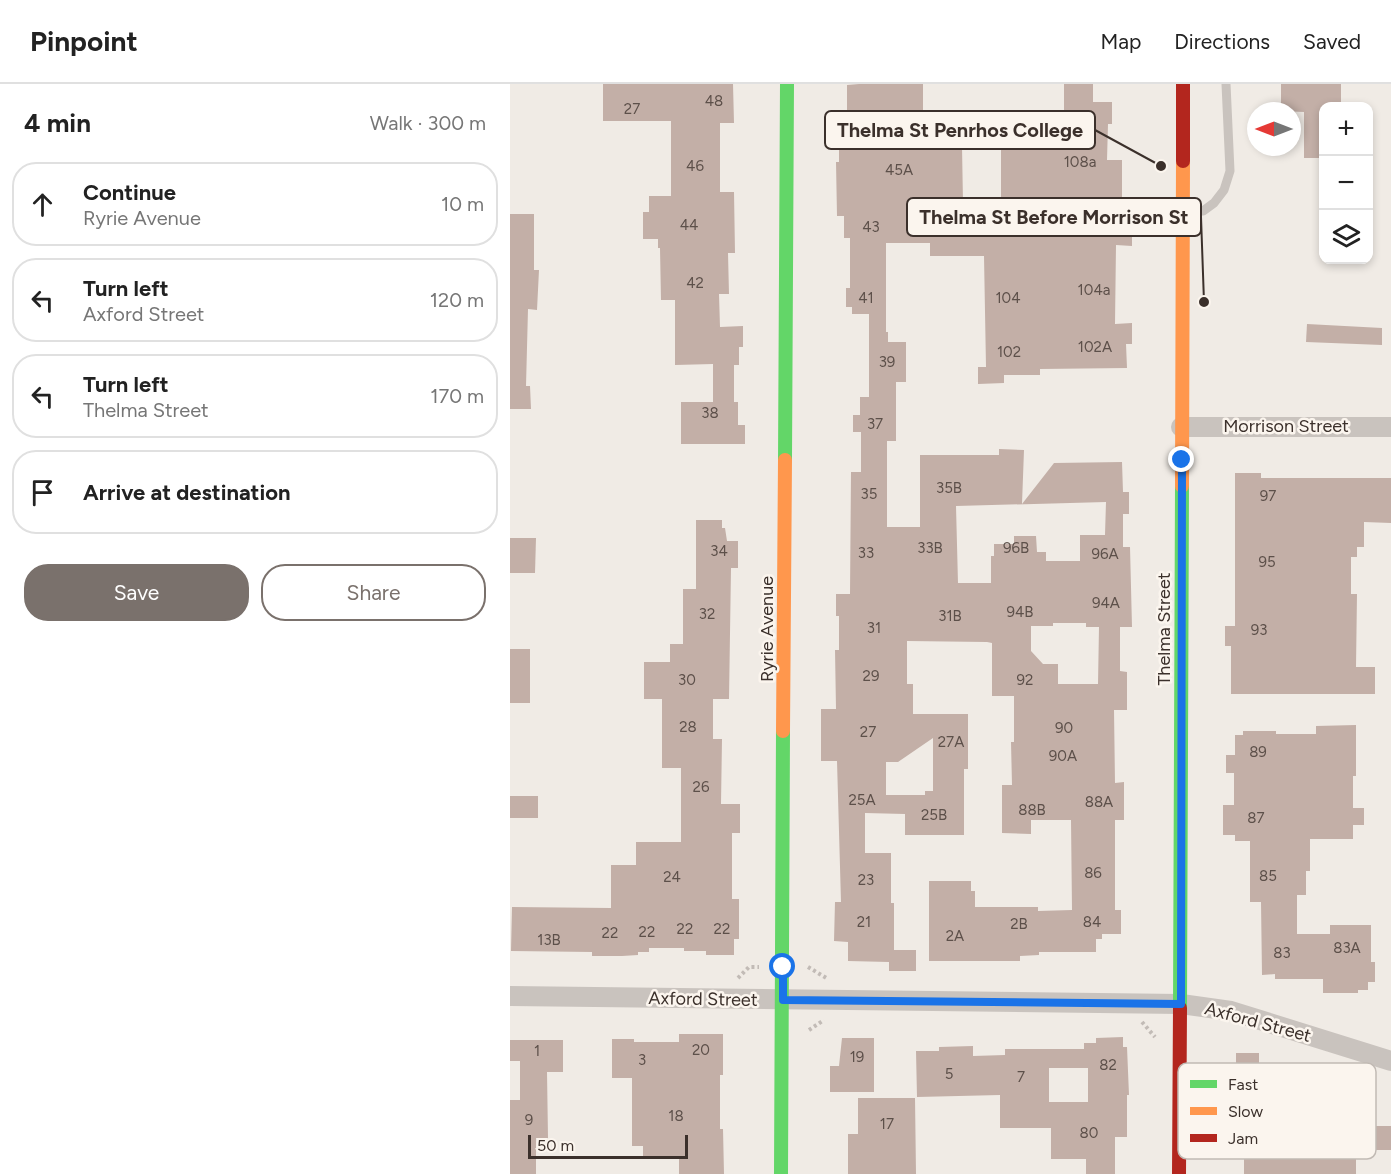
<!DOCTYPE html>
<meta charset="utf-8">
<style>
body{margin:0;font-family:Figtree,sans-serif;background:#f2f2f2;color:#222}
.controls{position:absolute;right:18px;top:18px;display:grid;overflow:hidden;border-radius:12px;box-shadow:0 3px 9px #0003}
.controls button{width:54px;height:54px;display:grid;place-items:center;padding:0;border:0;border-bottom:2px solid #e0e0e0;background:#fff;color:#222;font:30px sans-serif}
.compass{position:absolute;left:737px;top:18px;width:54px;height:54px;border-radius:50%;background:#fff;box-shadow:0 3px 9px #0003;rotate:270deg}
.scale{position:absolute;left:18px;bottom:15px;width:160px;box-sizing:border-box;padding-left:6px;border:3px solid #3b302b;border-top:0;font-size:16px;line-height:21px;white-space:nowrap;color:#3b302b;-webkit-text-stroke:4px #fbf5ee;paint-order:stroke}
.stop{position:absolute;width:18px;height:18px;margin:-14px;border:4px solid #1a73e8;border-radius:50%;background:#fff}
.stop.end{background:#1a73e8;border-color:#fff;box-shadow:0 2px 6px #0008}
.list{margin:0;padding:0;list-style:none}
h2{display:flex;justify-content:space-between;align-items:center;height:78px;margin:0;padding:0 24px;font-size:26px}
h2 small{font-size:20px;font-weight:400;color:#767676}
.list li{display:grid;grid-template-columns:39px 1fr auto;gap:18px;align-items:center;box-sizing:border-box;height:84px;margin:0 12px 12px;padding:0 12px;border:2px solid #e0e0e0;border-radius:24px}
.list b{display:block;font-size:22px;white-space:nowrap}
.list p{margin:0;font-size:20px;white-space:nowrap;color:#767676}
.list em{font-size:20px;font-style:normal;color:#767676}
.actions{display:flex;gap:12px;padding:18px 24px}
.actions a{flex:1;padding:14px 0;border:2px solid #7a716c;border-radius:24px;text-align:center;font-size:21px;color:#7a716c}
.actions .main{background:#7a716c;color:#fff}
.icon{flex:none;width:33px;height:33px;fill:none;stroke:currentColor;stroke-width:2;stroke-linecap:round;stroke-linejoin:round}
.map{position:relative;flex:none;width:881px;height:1090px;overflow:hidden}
header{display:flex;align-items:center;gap:36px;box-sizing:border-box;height:84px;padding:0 30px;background:#fff;border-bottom:2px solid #e0e0e0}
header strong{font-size:28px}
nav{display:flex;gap:33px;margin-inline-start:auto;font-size:21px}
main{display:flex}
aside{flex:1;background:#fff}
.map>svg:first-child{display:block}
.building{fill:#c3afa7;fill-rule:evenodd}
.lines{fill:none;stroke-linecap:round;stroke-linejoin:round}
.path{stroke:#c2bbb6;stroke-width:4;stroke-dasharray:3 3;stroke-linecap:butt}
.lane{stroke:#c9c3be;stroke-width:9}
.street{stroke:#c9c3be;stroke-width:20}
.fast{stroke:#63d668;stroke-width:14}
.slow{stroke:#ff974d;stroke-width:14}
.jam{stroke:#b3261e;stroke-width:14}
.route{stroke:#1a73e8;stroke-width:8}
.labels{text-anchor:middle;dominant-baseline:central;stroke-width:5;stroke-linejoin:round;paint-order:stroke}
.number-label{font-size:15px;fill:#5d504a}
.street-label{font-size:18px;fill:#3b302b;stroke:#fbf5ee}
.key{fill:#fbf5ee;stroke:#c1bab4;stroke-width:1.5}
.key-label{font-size:16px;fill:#3b302b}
.leader{fill:none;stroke:#3b302b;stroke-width:2}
.callout-dot{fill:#3b302b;stroke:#fbf5ee;stroke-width:2}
.callout{fill:#fbf5ee;stroke:#3b302b;stroke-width:2}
.callout-label{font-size:20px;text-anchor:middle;font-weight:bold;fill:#3b302b}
</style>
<header>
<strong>Pinpoint</strong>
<nav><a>Map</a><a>Directions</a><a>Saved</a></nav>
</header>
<main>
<aside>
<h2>4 min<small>Walk · 300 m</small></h2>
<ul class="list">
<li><svg class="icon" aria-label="ahead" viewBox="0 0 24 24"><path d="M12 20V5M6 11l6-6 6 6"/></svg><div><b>Continue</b><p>Ryrie Avenue</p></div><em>10 m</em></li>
<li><svg class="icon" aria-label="left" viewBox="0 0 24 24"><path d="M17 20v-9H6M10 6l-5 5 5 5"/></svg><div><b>Turn left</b><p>Axford Street</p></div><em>120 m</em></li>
<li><svg class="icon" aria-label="left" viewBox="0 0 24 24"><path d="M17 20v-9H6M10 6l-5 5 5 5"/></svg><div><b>Turn left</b><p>Thelma Street</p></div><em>170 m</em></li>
<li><svg class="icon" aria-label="arrive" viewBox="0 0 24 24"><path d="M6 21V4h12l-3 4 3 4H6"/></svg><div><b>Arrive at destination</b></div></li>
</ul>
<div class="actions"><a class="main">Save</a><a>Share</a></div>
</aside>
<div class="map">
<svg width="881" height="1090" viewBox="0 0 881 1090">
<rect width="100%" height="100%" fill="#f0ebe5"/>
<g class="building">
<polygon points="93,0 223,0 224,39 210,39 210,108 224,108 225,169 218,169 219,210 209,210 210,243 233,242 233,263 229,263 229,281 224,281 224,318 228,318 228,341 235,341 235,360 171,360 171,318 203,318 203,280 165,281 165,216 151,216 150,164 148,164 148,155 133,155 133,128 139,128 139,112 161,112 161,37 93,37"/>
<path d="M349,0H413V44H457V62H452L453,119H485V117H491V54H551L552,49H554V0H583V18H602V40H598L597,76H612V114H622V162L606,161L605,240L622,239V260H616L617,284L530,285V291H494V299L468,300V283H476L474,172H420V159H376V248H378V258H396V298H386V357H377V443H410V371H489V365L514,366L512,420L544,379L612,378L613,408H619V430H613V463H620L622,543H610V587L617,588V626H604L605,699L614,698V736H605V826H611V850H592V855H586V868H529V871L510,872V877H419V797H461V807H465V823H528V827L562,826L561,736H521V750L492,749V701H502L501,658H504V612H482V559L477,558L397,557V600H403V630H458V685H454V751H395V730L355,729V769H381V819H384V866H406V887H379V878L338,877V858L324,857L325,818H331L327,677H311V625H326L325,566H329V532H326V510H340L341,388H351V348H343V331H350V313H359V230H342V223H336V204H340V154H334V132H327L326,78H329V45H337V1ZM596,418L595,451H570V477H536V468H527L526,452H504V460H484V472H481V499H448L446,422ZM543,539H576V543H589L588,600H548V580H533L521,567V542H543ZM423,654V707H415V711H376V678H388Z"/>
<polygon points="771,0 831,0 831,22 813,22 813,74 794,74 794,28 771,27"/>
<polygon points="0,130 24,130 24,186 29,186 27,226 18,225 16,302 20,302 21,325 0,325"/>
<polygon points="797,240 872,244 872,261 796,258"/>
<polygon points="725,389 751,389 751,394 881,394 881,439 854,438 854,463 847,463 847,473 841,473 841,510 847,510 846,583 865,583 865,610 721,610 721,562 715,562 715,542 725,542"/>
<polygon points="186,436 212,436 212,444 215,444 217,457 228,457 228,484 221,484 219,615 203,615 203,655 212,655 211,720 230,720 230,749 222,749 222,815 229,815 229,855 224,855 224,871 196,871 196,867 174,867 174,864 139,864 139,868 128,868 128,871 112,872 82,872 82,868 1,867 2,823 101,824 101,781 126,781 126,758 171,758 171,684 152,684 152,615 134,615 134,578 160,578 160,560 173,560 173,505 186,505"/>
<polygon points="0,454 26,454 25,489 0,489"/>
<rect x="0" y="565" width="20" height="54"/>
<polygon points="846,641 846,692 843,692 843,724 854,724 854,741 843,741 843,755 800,755 800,787 796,787 796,811 787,811 787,850 820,850 820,841 861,841 861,878 865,878 865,898 858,898 858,906 848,906 848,909 813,909 813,895 765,895 765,890 752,891 751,818 740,818 740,757 725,757 725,751 713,751 713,721 724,721 724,689 716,689 716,671 725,671 725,651 733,651 733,647 766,647 766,650 806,650 806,642"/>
<rect x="0" y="712" width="28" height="22"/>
<polygon points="169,950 213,950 213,991 210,991 210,1045 213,1045 214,1090 169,1090 169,1073 133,1073 133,1062 122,1062 122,994 102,994 102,955 124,955 124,958 169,958"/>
<path d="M613,953V963H617L619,1011H617V1053H605V1090H576V1075H541V1044H490V1011L407,1013L406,967H429V963L463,962V972L495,971V965H574V959H586V954ZM539,984H578V1018H539Z"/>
<polygon points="332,954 364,954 364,1008 320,1008 320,982 329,982"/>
<polygon points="0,956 53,956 53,988 37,988 38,1054 26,1054 26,1090 0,1090 0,1016 10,1016 10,977 0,977"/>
<polygon points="726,969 749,969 749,986 770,986 770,992 810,991 810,1011 842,1010 842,1018 863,1018 863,1042 881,1042 881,1066 846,1066 846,1090 734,1090 734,1066 730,1066 729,1036 726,1036 726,1010 709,1010 709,985 726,985"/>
<polygon points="348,1014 405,1014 406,1090 338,1090 338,1050 348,1050"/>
</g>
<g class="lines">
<g class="path">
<polyline points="298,883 318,895"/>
<polyline points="228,894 239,883 249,883"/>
<polyline points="632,938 645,953"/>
<polyline points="299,946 314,936"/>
</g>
<polyline class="lane" points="674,128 693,127 704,119 714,106 720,87 716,0"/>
<g class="street">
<polyline points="671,343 881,343"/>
<polyline points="0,912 671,920 721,927 881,977"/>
</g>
<g class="fast">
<polyline points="275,376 277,0"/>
<polyline points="670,924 672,402"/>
<polyline points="271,1090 273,647"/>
</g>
<g class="slow">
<polyline points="672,402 673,77"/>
<polyline points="273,647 275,376"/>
</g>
<g class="jam">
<polyline points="673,77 673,0"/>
<polyline points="669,1090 670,924"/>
</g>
</g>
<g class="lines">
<polyline class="route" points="273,883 273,916 671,920 672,376"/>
</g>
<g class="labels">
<g class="number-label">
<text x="204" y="17">48</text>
<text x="122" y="25">27</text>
<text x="570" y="78">108a</text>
<text x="185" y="82">46</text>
<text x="389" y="86">45A</text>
<text x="179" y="141">44</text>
<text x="361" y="143">43</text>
<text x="185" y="199">42</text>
<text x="584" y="206">104a</text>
<text x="356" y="214">41</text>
<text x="498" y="214">104</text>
<text x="585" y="263">102A</text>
<text x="499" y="268">102</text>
<text x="377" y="278">39</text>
<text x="200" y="329">38</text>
<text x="365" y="340">37</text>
<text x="439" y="404">35B</text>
<text x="359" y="410">35</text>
<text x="758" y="412">97</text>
<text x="420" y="464">33B</text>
<text x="506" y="464">96B</text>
<text x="209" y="467">34</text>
<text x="356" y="469">33</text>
<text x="595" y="470">96A</text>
<text x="757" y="478">95</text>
<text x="596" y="519">94A</text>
<text x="510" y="528">94B</text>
<text x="197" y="530">32</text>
<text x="440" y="532">31B</text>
<text x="364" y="544">31</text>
<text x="749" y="546">93</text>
<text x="361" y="592">29</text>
<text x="177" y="596">30</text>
<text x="515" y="596">92</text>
<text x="178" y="643">28</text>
<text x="554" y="644">90</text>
<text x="358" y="648">27</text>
<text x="441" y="658">27A</text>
<text x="748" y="668">89</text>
<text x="553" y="672">90A</text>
<text x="191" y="703">26</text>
<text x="352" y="716">25A</text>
<text x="589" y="718">88A</text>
<text x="522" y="726">88B</text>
<text x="424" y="731">25B</text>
<text x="746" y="734">87</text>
<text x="583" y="789">86</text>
<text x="758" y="792">85</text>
<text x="162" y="793">24</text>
<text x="356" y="796">23</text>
<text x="354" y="838">21</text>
<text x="582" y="838">84</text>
<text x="509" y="840">2B</text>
<text x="175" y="845">22</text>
<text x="212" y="845">22</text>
<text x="137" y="848">22</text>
<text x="100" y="849">22</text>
<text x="445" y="852">2A</text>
<text x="39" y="856">13B</text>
<text x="837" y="864">83A</text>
<text x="772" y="869">83</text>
<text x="191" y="966">20</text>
<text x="27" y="967">1</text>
<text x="347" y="973">19</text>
<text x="132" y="976">3</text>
<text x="598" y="981">82</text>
<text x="439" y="990">5</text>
<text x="511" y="993">7</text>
<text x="166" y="1032">18</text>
<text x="19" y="1036">9</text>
<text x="377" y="1040">17</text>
<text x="579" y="1049">80</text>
</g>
<g class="street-label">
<text x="776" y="342">Morrison Street</text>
<text transform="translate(257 545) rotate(-90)">Ryrie Avenue</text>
<text transform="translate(654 545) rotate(-90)">Thelma Street</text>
<text transform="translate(193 915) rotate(1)">Axford Street</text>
<text transform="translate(748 938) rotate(15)">Axford Street</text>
</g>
</g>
<rect x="668" y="979" width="198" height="96" rx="9" class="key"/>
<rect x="680" y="996" width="27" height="8" fill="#63d668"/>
<rect x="680" y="1023" width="27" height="8" fill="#ff974d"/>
<rect x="680" y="1050" width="27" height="8" fill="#b3261e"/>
<g class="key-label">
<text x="718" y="1006">Fast</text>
<text x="718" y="1033">Slow</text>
<text x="718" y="1060">Jam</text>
</g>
<path class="leader" d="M651 82L585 46M694 218L691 133"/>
<g class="callout-dot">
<circle cx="651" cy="82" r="6"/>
<circle cx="694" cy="218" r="6"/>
</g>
<g class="callout">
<rect x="315" y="27" width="270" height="38" rx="6"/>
<rect x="397" y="114" width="294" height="38" rx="6"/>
</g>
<g class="callout-label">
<text x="450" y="53">Thelma St Penrhos College</text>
<text x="544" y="140">Thelma St Before Morrison St</text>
</g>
</svg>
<div class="controls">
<button>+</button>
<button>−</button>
<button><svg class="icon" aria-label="layers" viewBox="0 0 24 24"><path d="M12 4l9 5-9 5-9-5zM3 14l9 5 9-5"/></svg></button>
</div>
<svg class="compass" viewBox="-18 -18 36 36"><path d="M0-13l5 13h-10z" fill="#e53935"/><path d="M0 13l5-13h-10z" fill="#767676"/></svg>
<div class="scale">50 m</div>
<div class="stop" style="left:273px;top:883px"></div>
<div class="stop end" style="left:672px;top:376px"></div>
</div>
</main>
